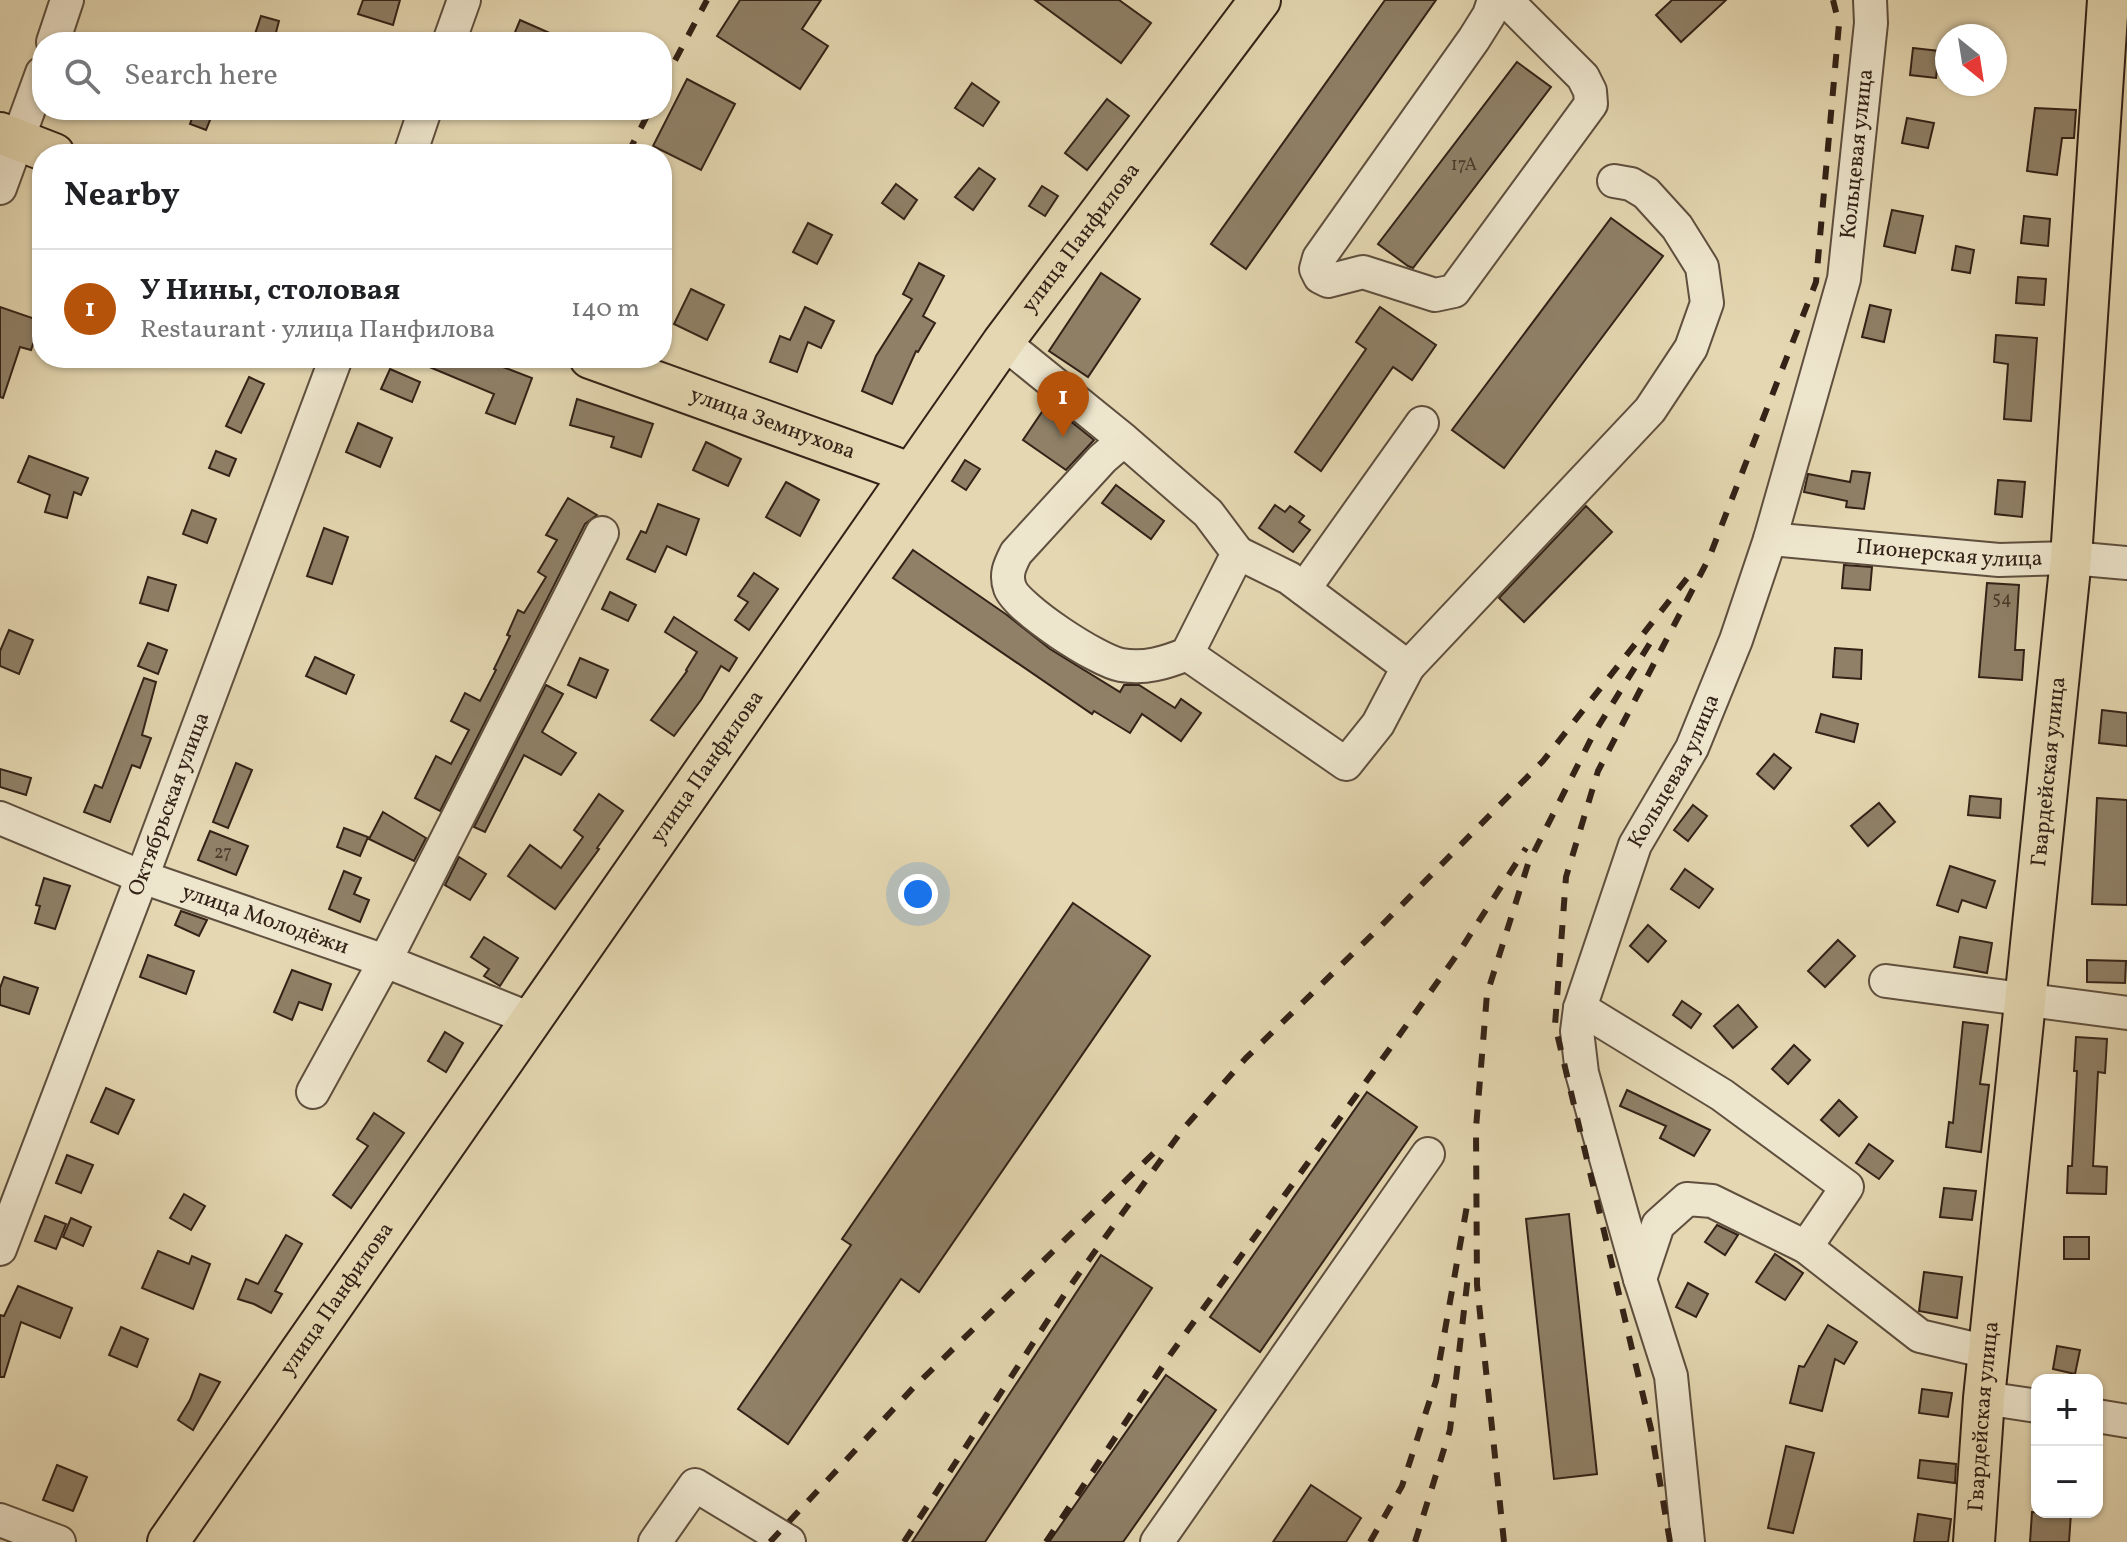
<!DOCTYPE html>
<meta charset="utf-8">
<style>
body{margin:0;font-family:Vollkorn,serif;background:#f2f2f2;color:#202124}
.controls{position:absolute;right:24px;bottom:24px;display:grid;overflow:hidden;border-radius:16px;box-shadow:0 2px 6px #0004}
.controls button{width:72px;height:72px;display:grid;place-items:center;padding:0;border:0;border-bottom:2px solid #e0e0e0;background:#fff;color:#202124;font:40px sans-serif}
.compass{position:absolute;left:1935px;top:24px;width:72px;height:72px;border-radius:50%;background:#fff;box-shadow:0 2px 6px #0004;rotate:150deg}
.you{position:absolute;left:918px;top:894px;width:28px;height:28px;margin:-20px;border:6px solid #fff;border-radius:50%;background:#1a73e8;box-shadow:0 0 0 12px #1a73e833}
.badge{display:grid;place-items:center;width:52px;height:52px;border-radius:50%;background:#b45309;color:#fff;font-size:26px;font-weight:700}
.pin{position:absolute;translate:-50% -66px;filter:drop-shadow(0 2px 4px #0008)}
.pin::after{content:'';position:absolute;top:42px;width:28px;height:24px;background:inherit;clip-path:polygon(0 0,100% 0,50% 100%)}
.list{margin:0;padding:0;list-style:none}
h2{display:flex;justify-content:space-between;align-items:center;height:104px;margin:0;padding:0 32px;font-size:34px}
h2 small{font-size:26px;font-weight:400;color:#757577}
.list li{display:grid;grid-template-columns:52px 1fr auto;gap:24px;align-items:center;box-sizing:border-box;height:120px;padding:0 32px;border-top:2px solid #e0e0e0}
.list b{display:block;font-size:30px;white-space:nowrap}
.list p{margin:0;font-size:26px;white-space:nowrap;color:#757577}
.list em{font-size:26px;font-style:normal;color:#757577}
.icon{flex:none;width:44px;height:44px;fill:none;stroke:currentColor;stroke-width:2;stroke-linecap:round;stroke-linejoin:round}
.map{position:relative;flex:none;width:2127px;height:1542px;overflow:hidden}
.search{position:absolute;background:#fff;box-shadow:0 2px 6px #0004;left:32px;top:32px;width:640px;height:88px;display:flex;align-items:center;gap:20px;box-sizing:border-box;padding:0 28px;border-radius:32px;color:#757577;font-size:30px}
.panel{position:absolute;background:#fff;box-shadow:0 2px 6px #0004;left:32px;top:144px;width:640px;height:224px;border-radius:32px}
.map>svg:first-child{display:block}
.building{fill:#8f8067;stroke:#332217;stroke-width:2}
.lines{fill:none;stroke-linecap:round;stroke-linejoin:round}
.minor-casing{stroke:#5f4f3e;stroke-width:36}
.major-casing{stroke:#332217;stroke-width:44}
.minor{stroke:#ede5cc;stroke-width:32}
.major{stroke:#e4d7b1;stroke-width:40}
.rail{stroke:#332217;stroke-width:6;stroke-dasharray:14 14;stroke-linecap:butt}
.labels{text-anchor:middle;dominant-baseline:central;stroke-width:8;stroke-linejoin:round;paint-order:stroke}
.number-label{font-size:18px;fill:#4a3a2b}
.street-label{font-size:22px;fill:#332217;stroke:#ede5cc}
</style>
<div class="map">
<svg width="2127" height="1542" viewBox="0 0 2127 1542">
<rect width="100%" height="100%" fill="#e4d7b1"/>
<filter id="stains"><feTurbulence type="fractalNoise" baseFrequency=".0025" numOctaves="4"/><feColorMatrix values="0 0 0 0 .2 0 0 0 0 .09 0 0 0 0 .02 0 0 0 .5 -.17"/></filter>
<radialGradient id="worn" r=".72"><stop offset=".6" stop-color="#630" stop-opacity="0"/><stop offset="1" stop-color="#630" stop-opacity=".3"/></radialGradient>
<g class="building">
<polygon points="363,0 400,0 393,25 358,14"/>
<polygon points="740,0 821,0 802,29 828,46 800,89 717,36"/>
<polygon points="1035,0 1119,0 1151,23 1121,63"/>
<polygon points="1385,0 1436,0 1246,269 1211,244"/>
<polygon points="1672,0 1726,0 1681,42 1656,15"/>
<polygon points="261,16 279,21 274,40 255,34"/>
<polygon points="520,20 570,42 511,42"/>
<polygon points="1913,48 1939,51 1936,78 1910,75"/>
<polygon points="1517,62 1551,87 1413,268 1408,266 1378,244"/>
<polygon points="687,79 735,104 701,170 653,146"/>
<polygon points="972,83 999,102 983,126 955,108"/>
<polygon points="1107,99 1129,116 1087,170 1065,153"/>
<polygon points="2035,108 2076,110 2074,138 2062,138 2057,175 2027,171"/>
<polygon points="195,110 214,110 206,130 190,124"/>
<polygon points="1907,118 1934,123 1928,148 1902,143"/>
<polygon points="979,168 995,179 973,210 955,197"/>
<polygon points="896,184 917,200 904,219 882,203"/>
<polygon points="1042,186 1058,196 1045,216 1029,206"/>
<polygon points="1892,210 1923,216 1915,253 1884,246"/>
<polygon points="2024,216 2050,219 2048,246 2021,243"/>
<polygon points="1611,218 1663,256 1504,468 1452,430"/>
<polygon points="808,223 832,235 817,264 793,252"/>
<polygon points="1956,246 1974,250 1970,273 1952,270"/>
<polygon points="919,263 944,276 923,316 935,323 918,352 916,351 892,404 862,391 876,356 912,299 903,294"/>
<polygon points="1101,273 1140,299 1088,377 1049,351"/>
<polygon points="2018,277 2046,279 2044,305 2016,303"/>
<polygon points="691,289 724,305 707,340 674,324"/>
<polygon points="1870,305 1891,310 1884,342 1862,337"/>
<polygon points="0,307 41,321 31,350 20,347 3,398 0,397"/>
<polygon points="805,307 834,321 821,348 808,342 797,372 770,362 780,336 790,340"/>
<polygon points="1380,307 1436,345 1412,380 1393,367 1321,471 1295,452 1366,349 1356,342"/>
<polygon points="1996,335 2037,338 2031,421 2004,419 2008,364 1994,362"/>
<polygon points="408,358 479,358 532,378 515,424 486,413 494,394"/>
<polygon points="390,369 420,382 412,402 381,389"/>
<polygon points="249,377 264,384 241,433 226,426"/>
<polygon points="577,399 653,424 641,457 611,447 614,437 570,425"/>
<polygon points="1048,403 1094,440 1066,470 1023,440"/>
<polygon points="358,423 392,438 380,467 346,452"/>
<polygon points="706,442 741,459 728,486 693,470"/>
<polygon points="216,451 236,459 229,476 209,468"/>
<polygon points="29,456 88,478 81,495 74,492 67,518 45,512 50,495 18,482"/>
<polygon points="965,460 980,469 966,490 952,481"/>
<polygon points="1852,471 1870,473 1864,509 1846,507 1847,501 1804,492 1808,474 1850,482"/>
<polygon points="1998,480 2025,482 2022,517 1995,514"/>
<polygon points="786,482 819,500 800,536 766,517"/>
<polygon points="1116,485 1164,521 1151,539 1102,503"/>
<polygon points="568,498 597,515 585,524 440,811 415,798 436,756 451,764 469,730 451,721 465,693 480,701 496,670 494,669 510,636 507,635 518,610 524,613 546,577 538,572 557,540 546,535"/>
<polygon points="658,504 699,519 686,555 667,546 655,572 627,559 641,531 646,533"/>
<polygon points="1275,505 1285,512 1290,506 1304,516 1299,522 1310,530 1293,552 1259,528"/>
<polygon points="1586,506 1612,532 1524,622 1499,598"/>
<polygon points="192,510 216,519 207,543 183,534"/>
<polygon points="324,528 348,537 332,584 307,576"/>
<polygon points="913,550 1007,615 1050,649 1120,692 1124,685 1139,685 1175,708 1181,699 1201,713 1181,741 1142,714 1130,733 1094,711 1092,714 893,578"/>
<polygon points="1844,565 1872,567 1870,590 1842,588"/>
<polygon points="754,573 778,589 749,630 735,620 748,602 738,596"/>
<polygon points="148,577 176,585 168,611 140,603"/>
<polygon points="1987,583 2019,585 2015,650 2024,650 2022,680 1979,677"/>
<polygon points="610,592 636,605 628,621 602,609"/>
<polygon points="674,617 737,658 729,671 721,666 701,700 674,736 651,720 687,671 686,670 697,652 665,632"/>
<polygon points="9,630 33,640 19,674 0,666 0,651"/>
<polygon points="148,643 167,650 158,674 138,666"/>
<polygon points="1835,648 1862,650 1861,679 1833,677"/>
<polygon points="315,657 354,675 346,694 306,676"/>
<polygon points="580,658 608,670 596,698 568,685"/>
<polygon points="144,678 156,682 142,735 151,738 140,768 132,765 110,822 84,812 95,785 102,788"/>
<polygon points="546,685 563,694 542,732 576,753 561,775 524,755 485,832 474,827"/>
<polygon points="2102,710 2127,713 2127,746 2099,743"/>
<polygon points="1821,714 1858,724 1854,742 1816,732"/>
<polygon points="1774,754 1791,768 1774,789 1757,774"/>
<polygon points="236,763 252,770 228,828 213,822"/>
<polygon points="0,769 31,778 26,795 0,787"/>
<polygon points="599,794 623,811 597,848 599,849 555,909 508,876 530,845 561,868 583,837 574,830"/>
<polygon points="1970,796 2001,799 2000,818 1968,815"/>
<polygon points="2097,798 2127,800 2127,905 2092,904"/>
<polygon points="1879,803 1895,822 1868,846 1851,826"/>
<polygon points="1693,805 1707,816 1688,841 1674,830"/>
<polygon points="383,812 426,838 414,861 369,839"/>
<polygon points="344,828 368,837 360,856 337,847"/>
<polygon points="210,831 248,846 236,875 198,860"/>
<polygon points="459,857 486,874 470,900 445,885"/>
<polygon points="1950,866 1995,881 1986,908 1962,900 1958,912 1937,905"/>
<polygon points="1685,869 1713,889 1699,908 1671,889"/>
<polygon points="344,871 361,878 354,894 369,900 360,922 329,909"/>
<polygon points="44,878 70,886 55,929 35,923 40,906 36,905"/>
<polygon points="1073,903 1150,956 919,1292 901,1279 788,1444 738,1409 851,1245 842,1239"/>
<polygon points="181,911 207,920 199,936 175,925"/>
<polygon points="1648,925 1666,941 1648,962 1630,946"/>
<polygon points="484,937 518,958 500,986 484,976 489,969 471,957"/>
<polygon points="1960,937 1992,943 1987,973 1954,967"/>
<polygon points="1838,940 1855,956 1825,987 1808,971"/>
<polygon points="148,955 194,971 186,994 140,977"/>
<polygon points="2087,960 2126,961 2125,983 2087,982"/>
<polygon points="292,970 331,984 322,1010 299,1002 292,1020 274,1012"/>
<polygon points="4,977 38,988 29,1014 0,1005 0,988"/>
<polygon points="1682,1001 1701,1014 1691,1028 1673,1015"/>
<polygon points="1738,1005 1757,1027 1733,1048 1714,1026"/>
<polygon points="1963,1022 1988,1025 1980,1084 1989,1085 1981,1152 1946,1147 1949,1122 1953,1123"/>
<polygon points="445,1032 463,1043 446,1072 428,1061"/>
<polygon points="2076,1037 2107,1039 2105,1073 2098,1072 2093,1166 2107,1167 2106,1194 2067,1193 2068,1166 2072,1166 2077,1071 2074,1071"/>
<polygon points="1794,1045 1810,1060 1788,1084 1772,1069"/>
<polygon points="106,1088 134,1100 118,1134 91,1122"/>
<polygon points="1627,1090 1710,1130 1694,1156 1660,1138 1666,1126 1620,1106"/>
<polygon points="1367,1092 1417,1127 1260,1352 1210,1317"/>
<polygon points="1839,1100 1857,1117 1839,1136 1821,1120"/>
<polygon points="374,1113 404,1133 351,1208 333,1195 368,1146 357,1139"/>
<polygon points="1869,1144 1893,1161 1879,1179 1856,1163"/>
<polygon points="67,1155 93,1165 81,1193 56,1183"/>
<polygon points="1944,1188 1976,1191 1972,1220 1940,1217"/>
<polygon points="184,1194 205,1206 191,1230 170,1218"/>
<polygon points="1569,1214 1597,1474 1554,1479 1526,1219"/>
<polygon points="45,1216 66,1224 56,1249 35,1241"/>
<polygon points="71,1218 91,1227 83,1246 63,1237"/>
<polygon points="1717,1225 1738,1235 1725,1255 1705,1242"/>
<polygon points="286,1235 302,1244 275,1291 282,1294 271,1313 254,1304 238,1299 246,1279 258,1284"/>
<rect x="2064" y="1237" width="25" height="22"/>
<polygon points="158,1251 189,1264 192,1256 210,1264 193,1309 142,1288"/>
<polygon points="1775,1254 1803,1273 1785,1300 1756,1282"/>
<polygon points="1101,1255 1152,1288 985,1542 912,1542"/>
<polygon points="1924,1272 1962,1277 1957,1318 1919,1311"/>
<polygon points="1688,1283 1708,1294 1696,1317 1676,1307"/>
<polygon points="18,1286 72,1308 60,1338 21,1322 4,1377 0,1377 0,1315 4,1316"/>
<polygon points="1828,1325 1857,1342 1844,1364 1835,1359 1822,1411 1790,1403 1799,1366 1804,1367"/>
<polygon points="121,1327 148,1339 137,1367 109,1355"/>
<polygon points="2057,1346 2080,1350 2075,1374 2053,1369"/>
<polygon points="200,1374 220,1382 193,1430 178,1420 190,1400"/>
<polygon points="1166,1375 1216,1410 1123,1542 1049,1542"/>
<polygon points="1922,1389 1952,1393 1948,1417 1919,1413"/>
<polygon points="1786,1446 1814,1453 1793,1533 1768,1528"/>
<polygon points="1920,1460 1956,1464 1955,1483 1918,1478"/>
<polygon points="57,1465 87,1477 73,1511 43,1500"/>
<polygon points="1311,1485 1361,1518 1346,1542 1273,1542"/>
<polygon points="2032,1512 2071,1513 2069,1542 2030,1542"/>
<polygon points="1918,1514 1951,1519 1948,1542 1914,1542"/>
</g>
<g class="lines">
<g class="minor-casing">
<g id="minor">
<polyline points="1494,0 1489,15 1474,39 1319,258 1316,269 1320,277 1328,281 1363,272 1435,295 1454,291 1591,104 1590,91 1583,77 1506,0"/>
<polyline points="53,42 67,0"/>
<polyline points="449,42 464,0"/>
<polyline points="410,154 425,110"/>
<polyline points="0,188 42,73"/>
<path d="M1003,342L1124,440L1102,459L1016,553C1010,565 1005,574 1010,588C1018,609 1098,661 1121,665C1145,669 1165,663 1187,654L1238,553L1208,513L1124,440"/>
<path id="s1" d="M1770,539L1999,560L2071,558L2127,563"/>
<polyline points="1304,589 1422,423"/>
<polyline points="1187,654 1346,764 1378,724 1408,667 1289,578 1238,553"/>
<polyline points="1408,667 1650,410 1691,348 1707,303 1702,267 1677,227 1646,193 1631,184 1614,181"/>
<path id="s2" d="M0,818L142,877L385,961L531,1019"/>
<polyline points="1886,981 2127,1013"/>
<polyline points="1580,1008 1722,1095 1847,1187 1806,1247"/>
<polyline points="313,1092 385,961 602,533"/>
<path id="s3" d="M0,1249L142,877L336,358"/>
<polyline points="1640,1279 1658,1225 1687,1199 1712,1201 1806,1247 1920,1336 1988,1352"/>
<polyline points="1984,1398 2037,1406"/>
<polyline points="2097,1416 2127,1421"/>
<polyline points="0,1520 59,1542"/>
<polyline points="655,1542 695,1485 789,1542"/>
<polyline points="1157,1542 1428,1154"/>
<path id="s4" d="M1688,1542L1671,1376L1640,1279L1582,1073L1577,1031L1580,1008L1635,845L1692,748L1736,640L1770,539L1844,279L1871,23L1870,0"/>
</g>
</g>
<g class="major-casing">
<g id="major">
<polyline points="0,133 54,154"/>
<path id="s5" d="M590,358L910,473"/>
<path id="s6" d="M168,1542L1003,342L1260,0"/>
<path id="s7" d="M1974,1542L1984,1398L2071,558L2108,0"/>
</g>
</g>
<use href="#minor" class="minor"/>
<use href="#major" class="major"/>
<g class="rail">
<polyline points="662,85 707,0"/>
<polyline points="628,153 650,110"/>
<polyline points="770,1542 913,1388 1161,1146"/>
<polyline points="904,1542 1068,1289 1183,1129 1246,1058 1380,927 1543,761 1692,572"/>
<polyline points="1046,1542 1170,1355 1459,952 1526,848"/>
<polyline points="1370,1542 1402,1486 1436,1381 1468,1200"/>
<polyline points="1415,1542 1450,1430 1468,1276"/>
<polyline points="1504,1542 1477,1285 1476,1128 1487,994 1528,864 1593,735 1655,635"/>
<polyline points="1670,1542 1651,1429 1555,1025 1566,877 1598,771 1709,558 1816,282 1839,24 1833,0"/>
</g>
</g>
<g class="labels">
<g class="number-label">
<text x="1464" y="165">17А</text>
<text x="2002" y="599">54</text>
<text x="223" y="853">27</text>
</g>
<g class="street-label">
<text stroke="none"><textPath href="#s4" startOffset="1452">Кольцевая улица</textPath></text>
<text stroke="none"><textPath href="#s6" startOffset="1592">улица Панфилова</textPath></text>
<text stroke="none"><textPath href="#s5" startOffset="194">улица Земнухова</textPath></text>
<text stroke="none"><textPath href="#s1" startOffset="180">Пионерская улица</textPath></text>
<text stroke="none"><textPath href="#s6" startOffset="944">улица Панфилова</textPath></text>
<text stroke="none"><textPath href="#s4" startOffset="804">Кольцевая улица</textPath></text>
<text stroke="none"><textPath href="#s7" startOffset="774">Гвардейская улица</textPath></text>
<text stroke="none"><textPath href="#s3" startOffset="476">Октябрьская улица</textPath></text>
<text stroke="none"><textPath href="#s2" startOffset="284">улица Молодёжи</textPath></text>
<text stroke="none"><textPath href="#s6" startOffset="296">улица Панфилова</textPath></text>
<text stroke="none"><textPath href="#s7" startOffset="126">Гвардейская улица</textPath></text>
</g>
</g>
<rect width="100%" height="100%" filter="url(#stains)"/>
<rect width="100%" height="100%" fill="url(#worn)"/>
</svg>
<div class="controls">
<button>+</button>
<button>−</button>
</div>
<svg class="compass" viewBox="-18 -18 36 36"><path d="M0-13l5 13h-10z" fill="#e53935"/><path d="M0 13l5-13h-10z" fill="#757577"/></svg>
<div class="you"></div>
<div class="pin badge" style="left:1063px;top:437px">1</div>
<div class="search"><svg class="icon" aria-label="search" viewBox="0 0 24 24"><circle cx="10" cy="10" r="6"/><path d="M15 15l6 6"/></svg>Search here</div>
<section class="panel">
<h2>Nearby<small></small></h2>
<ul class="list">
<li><span class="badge">1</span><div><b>У Нины, столовая</b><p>Restaurant · улица Панфилова</p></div><em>140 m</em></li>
</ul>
</section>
</div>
